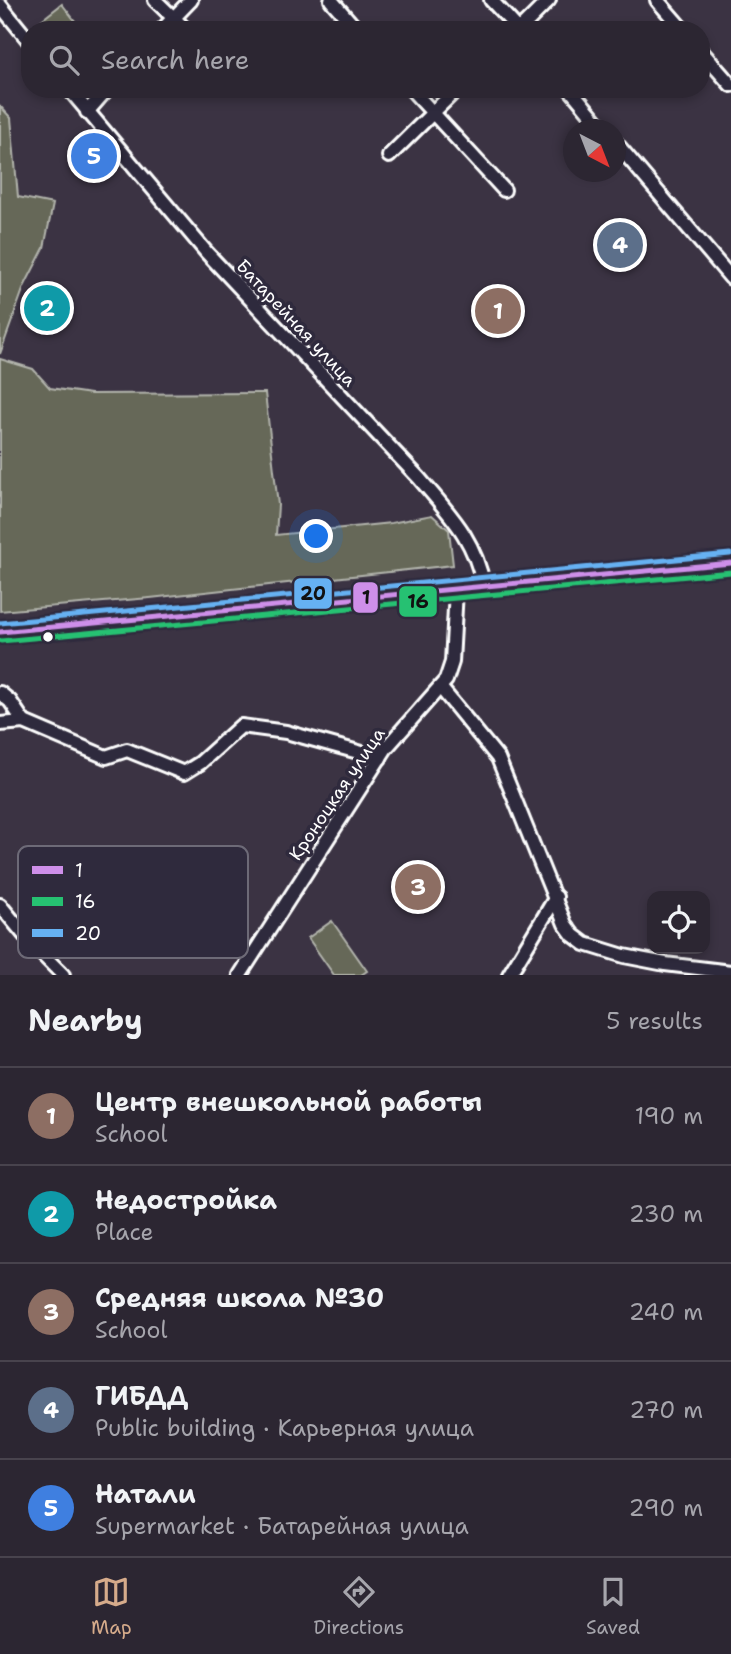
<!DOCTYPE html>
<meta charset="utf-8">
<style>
body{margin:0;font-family:"Shantell Sans",sans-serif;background:#38323e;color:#f1f3f6}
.controls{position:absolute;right:21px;bottom:21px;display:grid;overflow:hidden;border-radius:14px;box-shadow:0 4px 10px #0003}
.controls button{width:63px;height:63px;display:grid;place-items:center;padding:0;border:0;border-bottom:2px solid #48434d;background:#2c2632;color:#f1f3f6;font:35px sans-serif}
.compass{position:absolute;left:563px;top:119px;width:63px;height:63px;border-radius:50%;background:#2c2632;box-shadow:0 4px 10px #0003;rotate:138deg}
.you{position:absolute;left:317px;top:537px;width:24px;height:24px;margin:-18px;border:5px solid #fff;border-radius:50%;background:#1a73e8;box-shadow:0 0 0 10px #1a73e833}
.badge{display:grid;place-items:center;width:46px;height:46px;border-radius:50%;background:#d6ab8b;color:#fff;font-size:23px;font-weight:700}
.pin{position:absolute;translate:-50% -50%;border:4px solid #fff;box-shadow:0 2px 7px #0006}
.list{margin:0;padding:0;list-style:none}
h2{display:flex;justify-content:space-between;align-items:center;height:91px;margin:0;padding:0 28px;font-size:30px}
h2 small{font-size:23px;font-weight:400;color:#a6a5ac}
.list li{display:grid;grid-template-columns:46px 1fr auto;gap:21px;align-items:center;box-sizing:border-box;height:98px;padding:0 28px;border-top:2px solid #48434d}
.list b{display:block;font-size:26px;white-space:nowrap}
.list p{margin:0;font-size:23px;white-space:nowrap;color:#a6a5ac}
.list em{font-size:23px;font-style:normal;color:#a6a5ac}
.icon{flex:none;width:38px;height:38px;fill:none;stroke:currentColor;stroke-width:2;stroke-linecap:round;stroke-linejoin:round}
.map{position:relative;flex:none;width:731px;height:975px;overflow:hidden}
.search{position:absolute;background:#2c2632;box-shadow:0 4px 10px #0003;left:21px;right:21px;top:21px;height:77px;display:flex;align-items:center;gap:18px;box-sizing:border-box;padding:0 24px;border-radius:28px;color:#a6a5ac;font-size:26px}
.sheet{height:581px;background:#2c2632}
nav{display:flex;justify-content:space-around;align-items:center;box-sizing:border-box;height:98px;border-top:2px solid #48434d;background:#2c2632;font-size:19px;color:#a6a5ac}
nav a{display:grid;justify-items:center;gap:4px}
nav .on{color:#d6ab8b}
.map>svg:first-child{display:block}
.green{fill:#666859;stroke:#b2b4ac;stroke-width:2}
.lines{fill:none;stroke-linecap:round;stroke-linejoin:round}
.street-casing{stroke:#fff;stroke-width:18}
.primary-casing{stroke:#fff;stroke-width:24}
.street{stroke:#2f2a3d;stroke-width:12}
.primary{stroke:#2f2a3d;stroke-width:19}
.bus-1-casing{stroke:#2f2a3d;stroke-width:10}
.bus-2-casing{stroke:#2f2a3d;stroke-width:10}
.bus-3-casing{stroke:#2f2a3d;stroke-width:10}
.bus-1{stroke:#ce8fe9;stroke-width:5}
.bus-2{stroke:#26c172;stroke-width:5}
.bus-3{stroke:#66b1f2;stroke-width:5}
.bus-dot{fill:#fff;stroke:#2f2a3d;stroke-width:2.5}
.labels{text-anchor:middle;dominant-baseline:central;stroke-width:7;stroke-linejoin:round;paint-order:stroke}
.street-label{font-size:18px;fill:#fff;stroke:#2f2a3d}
.key{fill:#2f2a3d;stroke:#6d6a77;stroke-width:2}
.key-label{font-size:19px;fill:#fff}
.line-badge{stroke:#2f2a3d;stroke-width:2.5}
.pale-badge-label{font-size:19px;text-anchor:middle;font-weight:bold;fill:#111}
</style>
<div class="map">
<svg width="731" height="975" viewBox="0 0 731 975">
<rect width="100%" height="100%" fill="#3b3343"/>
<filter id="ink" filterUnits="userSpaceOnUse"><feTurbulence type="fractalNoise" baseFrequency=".0143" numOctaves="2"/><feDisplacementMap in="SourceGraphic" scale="14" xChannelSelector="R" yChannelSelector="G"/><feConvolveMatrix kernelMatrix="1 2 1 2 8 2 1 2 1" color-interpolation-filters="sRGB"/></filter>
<g filter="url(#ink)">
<g class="green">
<polygon points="62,4 82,30 37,30 34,26"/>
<polygon points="0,106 11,118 18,197 53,204 44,248 24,287 0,354"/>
<polygon points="0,359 33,369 50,388 91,394 265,393 278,505 276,535 391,523 432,515 449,530 453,565 150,598 0,611"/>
<polygon points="332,921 367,971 361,975 334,975 308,938"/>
</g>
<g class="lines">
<g class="street-casing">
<g id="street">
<polyline points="155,0 186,30"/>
<polyline points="331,0 357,30"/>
<polyline points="491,0 519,30"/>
<polyline points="657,0 683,30"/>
<polyline points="0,5 30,42"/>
<polyline points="162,30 191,0"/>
<polyline points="519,30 549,0"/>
<polyline points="701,51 731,85"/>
<path d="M69,89L207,253L419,478C450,515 474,537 484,587"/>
<polyline points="411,89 504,190"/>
<polyline points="570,89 604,130"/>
<polyline points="87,112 107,89"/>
<polyline points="616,143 731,278"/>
<polyline points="389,156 457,89"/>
<polyline points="440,687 498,758 565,924 573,935 585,944 624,956 665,964 731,972"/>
<polyline points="0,693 10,701 24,722"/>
<polyline points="0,724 24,722 106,757 127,750 184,773 200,763 241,726 286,732 380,758"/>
<polyline points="0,905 32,944 63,975"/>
<polyline points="240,975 386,748 446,680 452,662 456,590"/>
<polyline points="509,975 556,897"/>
</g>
</g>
<g class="primary-casing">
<polyline id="primary" points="0,632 731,563"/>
</g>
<use href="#street" class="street"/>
<use href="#primary" class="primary"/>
<g class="bus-1-casing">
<polyline id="bus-1" points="0,632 731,563"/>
</g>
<g class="bus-2-casing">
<polyline id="bus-2" points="1,641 731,572"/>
</g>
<g class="bus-3-casing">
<polyline id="bus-3" points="0,623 730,554"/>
</g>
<use href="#bus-1" class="bus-1"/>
<use href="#bus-2" class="bus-2"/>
<use href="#bus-3" class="bus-3"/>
</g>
</g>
<circle class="bus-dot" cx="48" cy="637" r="6"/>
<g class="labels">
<g class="street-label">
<text transform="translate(296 323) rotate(47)">Батарейная улица</text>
<text transform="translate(337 794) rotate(-56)">Кроноцкая улица</text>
</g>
</g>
<rect x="18" y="846" width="230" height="112" rx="10" class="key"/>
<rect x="32" y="866" width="31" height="8" fill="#ce8fe9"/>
<rect x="32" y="897" width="31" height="9" fill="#26c172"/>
<rect x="32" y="929" width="31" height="8" fill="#66b1f2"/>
<g class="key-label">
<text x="75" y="877">1</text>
<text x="75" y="908">16</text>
<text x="75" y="940">20</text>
</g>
<g class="line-badge">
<rect x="293" y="577" width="40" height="33" rx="7" fill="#66b1f2"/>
<rect x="352" y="581" width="27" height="33" rx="7" fill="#ce8fe9"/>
<rect x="398" y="585" width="40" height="33" rx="7" fill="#26c172"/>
</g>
<g class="pale-badge-label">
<text x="313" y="600">20</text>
<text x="366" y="604">1</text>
<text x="418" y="608">16</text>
</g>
</svg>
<div class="controls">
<button><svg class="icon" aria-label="locate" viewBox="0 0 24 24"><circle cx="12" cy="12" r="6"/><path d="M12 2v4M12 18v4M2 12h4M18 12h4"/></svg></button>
</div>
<svg class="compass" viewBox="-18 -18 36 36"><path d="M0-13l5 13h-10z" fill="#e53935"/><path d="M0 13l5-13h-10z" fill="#a6a5ac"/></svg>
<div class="you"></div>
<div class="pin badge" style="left:498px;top:311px;background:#8d6e63">1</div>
<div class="pin badge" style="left:47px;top:308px;background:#0f9aa8">2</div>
<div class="pin badge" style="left:418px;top:887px;background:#8d6e63">3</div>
<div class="pin badge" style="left:620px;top:245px;background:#5c6f8a">4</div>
<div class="pin badge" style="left:94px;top:156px;background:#3f7fe0">5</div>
<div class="search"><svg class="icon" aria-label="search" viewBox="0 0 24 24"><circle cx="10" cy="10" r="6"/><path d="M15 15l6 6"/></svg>Search here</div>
</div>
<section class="sheet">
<h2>Nearby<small>5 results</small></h2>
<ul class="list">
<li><span class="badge" style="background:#8d6e63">1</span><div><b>Центр внешкольной работы</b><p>School</p></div><em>190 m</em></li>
<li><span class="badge" style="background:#0f9aa8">2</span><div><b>Недостройка</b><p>Place</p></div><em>230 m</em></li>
<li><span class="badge" style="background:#8d6e63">3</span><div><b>Средняя школа №30</b><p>School</p></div><em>240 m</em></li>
<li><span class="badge" style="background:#5c6f8a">4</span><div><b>ГИБДД</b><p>Public building · Карьерная улица</p></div><em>270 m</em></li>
<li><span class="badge" style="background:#3f7fe0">5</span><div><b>Натали</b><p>Supermarket · Батарейная улица</p></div><em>290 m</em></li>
</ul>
</section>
<nav>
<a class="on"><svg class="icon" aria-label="map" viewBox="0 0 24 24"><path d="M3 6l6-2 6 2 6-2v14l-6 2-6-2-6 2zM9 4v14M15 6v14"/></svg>Map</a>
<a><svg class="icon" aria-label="directions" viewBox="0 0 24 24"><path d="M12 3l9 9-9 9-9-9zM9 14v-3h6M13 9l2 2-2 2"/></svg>Directions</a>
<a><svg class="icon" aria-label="saved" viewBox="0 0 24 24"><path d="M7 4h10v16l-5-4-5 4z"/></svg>Saved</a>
</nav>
